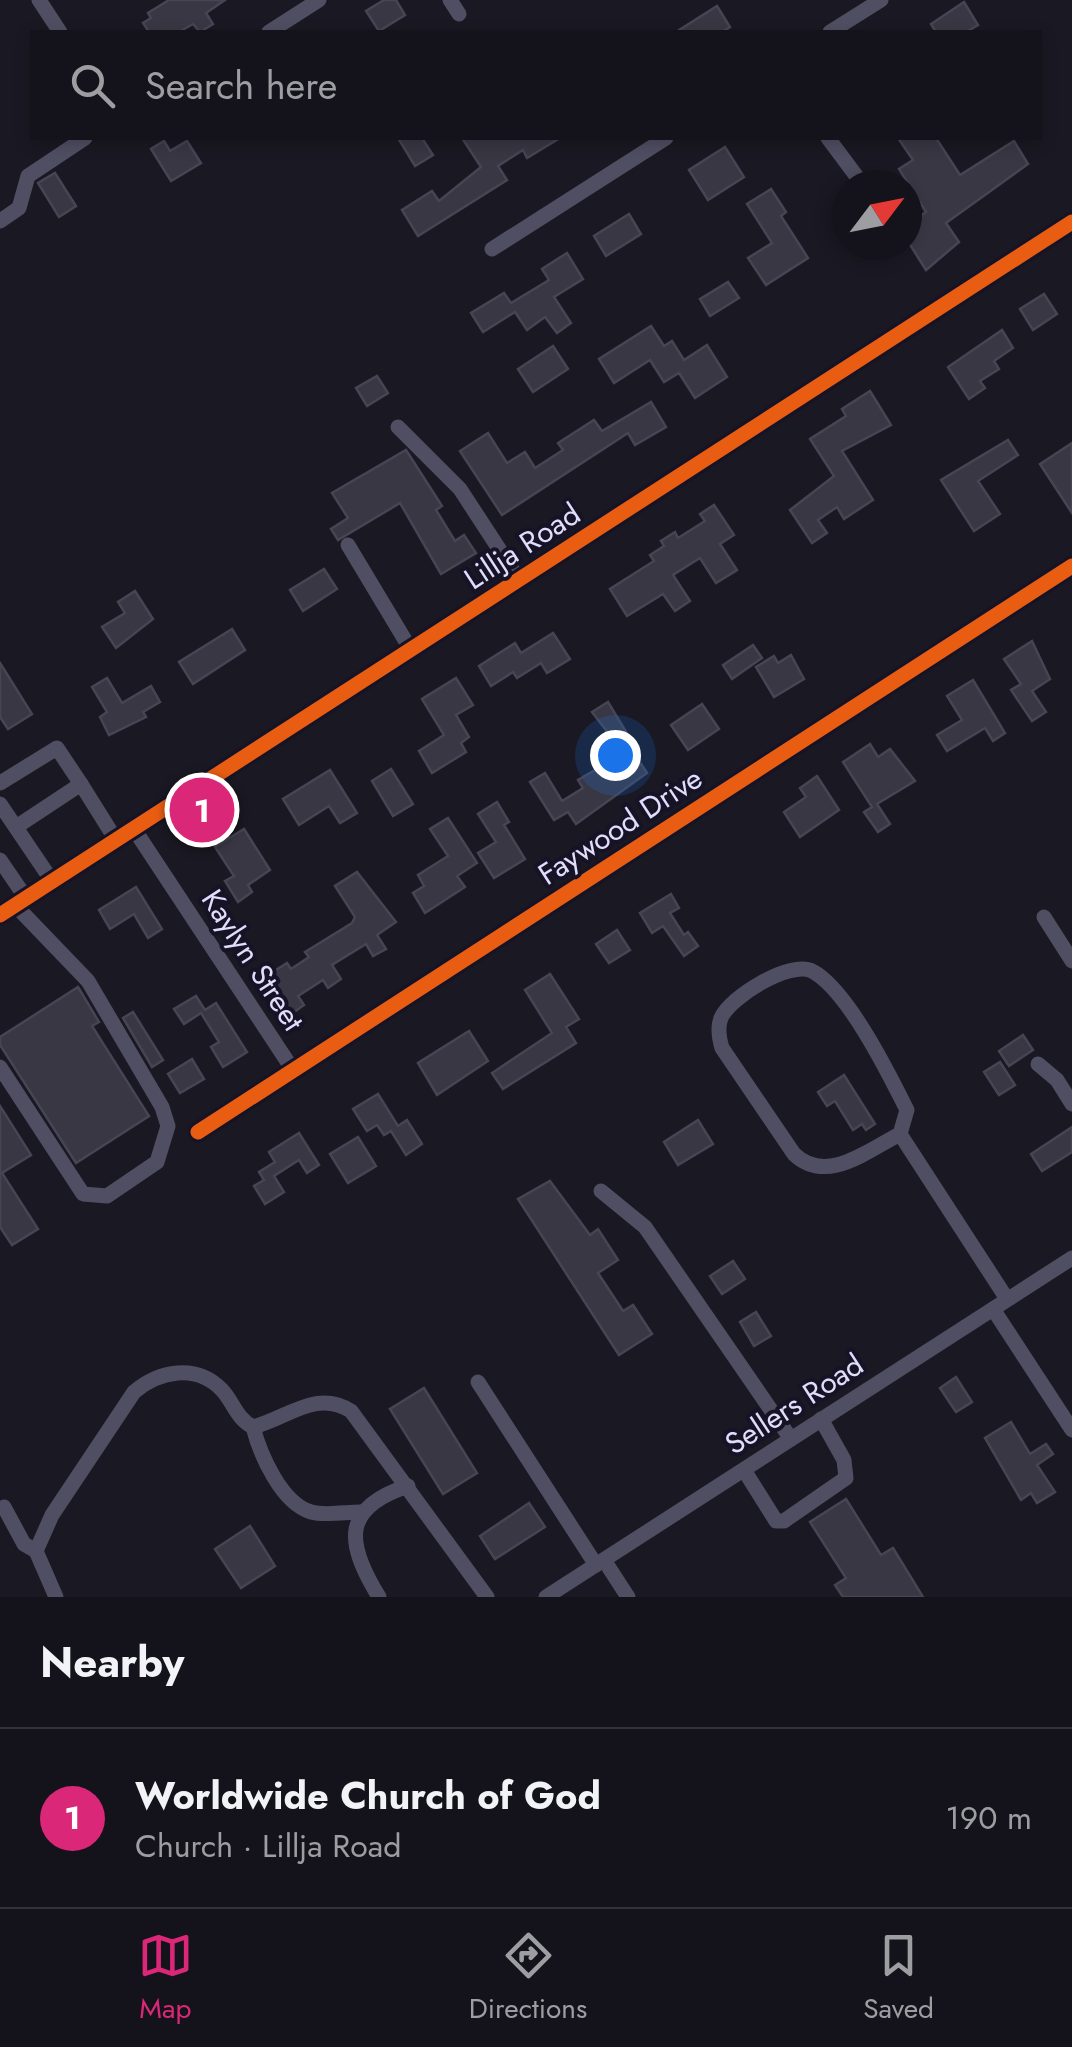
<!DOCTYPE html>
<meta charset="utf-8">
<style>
body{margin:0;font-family:Jost,sans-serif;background:#212027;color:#f1f3f6}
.compass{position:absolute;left:832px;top:170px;width:90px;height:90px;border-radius:50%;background:#14121a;box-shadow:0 5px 15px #0003;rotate:58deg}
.you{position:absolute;left:615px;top:755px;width:35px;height:35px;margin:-25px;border:8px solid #fff;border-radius:50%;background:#1a73e8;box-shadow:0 0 0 15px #1a73e833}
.badge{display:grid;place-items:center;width:65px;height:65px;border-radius:50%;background:#db2777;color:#fff;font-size:32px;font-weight:700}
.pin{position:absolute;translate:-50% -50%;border:5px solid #fff;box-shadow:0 2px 10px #0006}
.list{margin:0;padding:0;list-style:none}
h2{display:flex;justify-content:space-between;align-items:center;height:130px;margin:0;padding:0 40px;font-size:42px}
h2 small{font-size:32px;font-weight:400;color:#9d9ea2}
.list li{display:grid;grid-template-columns:65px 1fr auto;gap:30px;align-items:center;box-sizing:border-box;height:180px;padding:0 40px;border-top:2px solid #333239}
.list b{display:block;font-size:38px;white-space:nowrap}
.list p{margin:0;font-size:32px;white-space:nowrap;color:#9d9ea2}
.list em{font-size:32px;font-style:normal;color:#9d9ea2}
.icon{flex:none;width:55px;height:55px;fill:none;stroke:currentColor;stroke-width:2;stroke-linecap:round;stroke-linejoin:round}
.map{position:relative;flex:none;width:1072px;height:1597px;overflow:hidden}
.search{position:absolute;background:#14121a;box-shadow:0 5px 15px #0003;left:30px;right:30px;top:30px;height:110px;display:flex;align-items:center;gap:25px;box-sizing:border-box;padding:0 35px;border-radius:0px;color:#9d9ea2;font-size:38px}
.sheet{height:310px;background:#14121a}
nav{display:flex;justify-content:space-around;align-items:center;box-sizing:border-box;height:140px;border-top:2px solid #333239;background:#14121a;font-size:28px;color:#9d9ea2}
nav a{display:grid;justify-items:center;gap:5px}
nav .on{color:#db2777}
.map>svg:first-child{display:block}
.building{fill:#393743;stroke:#474454;stroke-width:2.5}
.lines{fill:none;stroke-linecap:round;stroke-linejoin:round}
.minor{stroke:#504e62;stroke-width:15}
.cycleway-casing{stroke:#171327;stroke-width:21}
.cycleway{stroke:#e95d12;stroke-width:15}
.labels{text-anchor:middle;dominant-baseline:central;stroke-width:8;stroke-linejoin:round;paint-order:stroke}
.street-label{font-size:30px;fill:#e1defb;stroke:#171327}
</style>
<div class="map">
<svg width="1072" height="1597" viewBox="0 0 1072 1597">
<rect width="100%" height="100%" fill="#1a1822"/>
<g class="building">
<polygon points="169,0 225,0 206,13 213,24 200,32 193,24 179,32 149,32 143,23 151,18 148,13"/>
<polygon points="384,0 396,0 405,15 379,31 366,11"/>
<polygon points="964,2 978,25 966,32 936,32 931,24"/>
<polygon points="717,6 730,27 722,32 676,32"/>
<polygon points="398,138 422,138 433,155 415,166"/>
<polygon points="462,138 560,138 527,158 523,150 498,166 507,180 418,236 402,210 432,191 439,201 481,167"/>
<polygon points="898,138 936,138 960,175 1014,141 1028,164 946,223 959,242 926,270 907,240 907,225 926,212 899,169 913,160"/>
<polygon points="164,141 170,151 187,141 201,163 171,181 151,149"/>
<polygon points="725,147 744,177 708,200 689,170"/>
<polygon points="55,173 76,206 59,217 38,183"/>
<polygon points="771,189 786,212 781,216 808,258 766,285 748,258 772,243 747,204"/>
<polygon points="629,214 641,234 606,256 594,236"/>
<polygon points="567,253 583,279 554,297 571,323 557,333 545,317 527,330 515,312 483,332 471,313 504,293 511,303 549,280 542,269"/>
<polygon points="728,282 739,298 710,316 700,299"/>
<polygon points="1044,294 1057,314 1033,330 1020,309"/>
<polygon points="651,326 664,346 672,341 684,360 707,345 727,377 695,398 679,373 664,382 650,360 614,383 599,359"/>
<polygon points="1002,330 1013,348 994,361 999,369 980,381 985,388 969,399 948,367"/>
<polygon points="553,346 568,369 533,392 518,369"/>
<polygon points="377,376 388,393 367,406 356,388"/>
<polygon points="870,391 891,425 842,451 873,500 844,519 837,507 818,520 827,533 812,543 790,510 834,476 810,439 846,416 842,409"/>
<polygon points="651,402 666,427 635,445 628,433 502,515 460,451 488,433 507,463 525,452 535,468 563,450 558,443 594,420 602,431"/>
<polygon points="1008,440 1018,455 978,481 1000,514 974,531 941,480"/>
<polygon points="1072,443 1072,513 1040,464"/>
<polygon points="406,450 442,506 436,510 455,541 464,535 476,553 441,574 400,503 338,540 331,529 348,518 332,493"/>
<polygon points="714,505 734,535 720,544 737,570 716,583 700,558 673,575 690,601 675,611 663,594 627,616 610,589 654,561 650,555 664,546 661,541 675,532 678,538 705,521 700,514"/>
<polygon points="324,569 337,589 303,611 290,590"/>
<polygon points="135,591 153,619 116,648 102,627 125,613 118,602"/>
<polygon points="232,629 245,650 193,684 179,662"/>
<polygon points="553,633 570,659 547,673 541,663 517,678 513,672 491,686 479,666 515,643 521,653"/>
<polygon points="1032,641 1050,679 1032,691 1046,712 1032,721 1011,690 1021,684 1004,659"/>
<polygon points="753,645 762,658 732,679 723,665"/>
<polygon points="791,655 804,679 774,697 756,667 774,656 778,663"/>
<polygon points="0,663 32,714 8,729 0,717"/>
<polygon points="107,678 122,703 151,686 160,702 143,712 146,717 109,735 100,717 107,712 92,687"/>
<polygon points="456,678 473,705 456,715 469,737 461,743 466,752 432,773 419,751 444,735 422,699"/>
<polygon points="973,680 1005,733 993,741 985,728 947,751 937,735 962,720 947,696"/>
<polygon points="608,702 628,735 616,743 592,712"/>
<polygon points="702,704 719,729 688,750 671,725"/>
<polygon points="624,738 647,773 576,824 568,812 554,820 530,782 545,773 562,801 583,788 578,780 600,767 594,758"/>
<polygon points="870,744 878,757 890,749 915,781 877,804 890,824 878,832 864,812 872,807 843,762"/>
<polygon points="391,769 413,804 393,816 372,781"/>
<polygon points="330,770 357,813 340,823 329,806 299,825 283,799"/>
<polygon points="817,776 839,810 800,837 784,812 806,797 800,788"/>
<polygon points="497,802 509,822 504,825 525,859 494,878 478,853 496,842 478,814"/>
<polygon points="448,818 477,863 457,876 465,887 425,913 413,893 424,886 418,875 448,856 430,829"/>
<polygon points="244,829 270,870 248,885 252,892 238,902 225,881 234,876 215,847"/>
<polygon points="357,872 396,922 377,935 386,949 373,956 366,944 332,965 341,979 328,988 323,980 298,996 304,1005 290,1015 265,977 287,963 291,969 309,957 305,952 352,923 355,917 335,886"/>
<polygon points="136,887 162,929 148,938 134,914 110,929 99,910"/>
<polygon points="671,894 679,908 670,913 684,935 688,932 698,946 684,956 663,926 652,933 640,913"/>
<polygon points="617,930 630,950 609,963 596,944"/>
<polygon points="550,974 579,1019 566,1027 576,1043 503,1089 492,1073 552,1033 525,990"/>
<polygon points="78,987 99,1022 92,1026 149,1116 76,1163 0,1045 0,1037"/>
<polygon points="196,996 205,1010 216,1003 247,1052 223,1067 211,1047 219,1042 201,1013 184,1024 174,1009"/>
<polygon points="133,1012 163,1060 152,1067 123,1018"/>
<polygon points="469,1031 488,1061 437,1095 418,1063"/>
<polygon points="1023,1035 1033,1050 1009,1066 999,1051"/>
<polygon points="192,1059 204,1079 180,1093 168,1074"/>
<polygon points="1000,1062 1015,1085 999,1095 984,1072"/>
<polygon points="844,1075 875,1124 866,1130 862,1124 853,1130 835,1101 827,1106 818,1092"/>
<polygon points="378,1094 398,1126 407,1120 422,1144 406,1155 391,1131 384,1135 377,1125 367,1131 353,1109"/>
<polygon points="0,1106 31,1155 2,1173 38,1229 12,1245 0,1227"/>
<polygon points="698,1120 713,1144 678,1165 664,1142"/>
<polygon points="1072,1127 1072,1152 1042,1171 1031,1154"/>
<polygon points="299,1133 319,1165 307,1173 299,1160 274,1176 284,1192 265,1204 254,1186 264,1180 259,1172 275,1162 269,1152"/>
<polygon points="358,1137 376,1166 348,1183 330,1154"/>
<polygon points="550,1181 590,1235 598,1229 618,1260 598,1273 623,1311 633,1305 652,1334 619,1355 518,1199"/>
<polygon points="733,1261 745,1279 722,1294 710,1276"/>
<polygon points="756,1312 771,1336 754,1346 740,1322"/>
<polygon points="956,1377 972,1402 956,1412 940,1388"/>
<polygon points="424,1388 477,1473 443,1494 390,1409"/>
<polygon points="1011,1422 1030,1454 1046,1444 1053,1454 1037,1465 1055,1492 1037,1503 1031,1493 1021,1500 985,1438"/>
<polygon points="846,1499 881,1555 893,1548 923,1597 843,1597 835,1585 846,1578 810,1522"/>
<polygon points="529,1503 545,1527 495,1559 480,1536"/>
<polygon points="250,1526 275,1566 241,1588 215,1549"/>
</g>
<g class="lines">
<g class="minor">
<polyline points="39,0 60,32"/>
<polyline points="450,0 459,14"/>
<polyline points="269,32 319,0"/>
<polyline points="830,32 881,0"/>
<polyline points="828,138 863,185"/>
<polyline points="0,221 19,208 28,176 85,138"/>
<polyline points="492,249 666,138"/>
<polyline points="398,427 460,489 520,581"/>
<polyline points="348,545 411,650"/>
<polyline points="0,783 57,748 81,784"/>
<polyline points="0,804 52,881"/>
<polyline points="16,827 81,784 116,840"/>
<polyline points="134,829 293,1070"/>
<polyline points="0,860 26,898"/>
<polyline points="0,915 1072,222"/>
<polyline points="1044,917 1072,961"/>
<polyline points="1038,1064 1057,1080 1072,1104"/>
<polyline points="0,1067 83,1194 107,1196 157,1162 168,1126 162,1107 88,981 15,905"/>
<polyline points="198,1132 1072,566"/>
<path d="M900,1134L907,1110C889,1074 847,989 812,971C790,960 730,997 721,1018C717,1028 719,1038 722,1048L794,1154C826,1185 867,1151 900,1134L1007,1299"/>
<polyline points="601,1191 645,1227 791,1439"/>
<polyline points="993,1309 1072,1430"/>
<polyline points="478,1382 596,1565"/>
<path d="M253,1427C260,1454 281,1503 311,1512C325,1516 346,1512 361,1512"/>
<polyline points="744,1470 776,1521 784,1521 846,1478 844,1460 821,1419"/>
<polyline points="4,1507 24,1544 36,1551"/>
<polyline points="604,1560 628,1597"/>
<path d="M56,1597L36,1551L52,1515L134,1392C159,1371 196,1363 222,1390C234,1403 236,1418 253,1427C288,1418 316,1389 351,1411L487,1597"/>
<path d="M379,1597C346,1543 341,1508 408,1486"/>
<polyline points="546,1597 1072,1258"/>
</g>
<g class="cycleway-casing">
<g id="cycleway">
<polyline points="0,915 1072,222"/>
<polyline points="198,1132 1072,566"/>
</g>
</g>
<use href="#cycleway" class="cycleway"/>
</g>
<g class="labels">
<g class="street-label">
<text transform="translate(522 546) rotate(-33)">Lillja Road</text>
<text transform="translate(620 826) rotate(-33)">Faywood Drive</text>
<text transform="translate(253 960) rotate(57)">Kaylyn Street</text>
<text transform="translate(794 1404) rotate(-33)">Sellers Road</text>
</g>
</g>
</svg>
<svg class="compass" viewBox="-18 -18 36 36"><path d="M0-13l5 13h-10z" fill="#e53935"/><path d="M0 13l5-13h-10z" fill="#9d9ea2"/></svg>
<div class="you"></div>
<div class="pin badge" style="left:202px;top:810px">1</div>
<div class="search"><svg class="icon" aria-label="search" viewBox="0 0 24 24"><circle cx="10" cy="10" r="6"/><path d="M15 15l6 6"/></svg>Search here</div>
</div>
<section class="sheet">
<h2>Nearby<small></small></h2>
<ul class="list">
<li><span class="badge">1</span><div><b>Worldwide Church of God</b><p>Church · Lillja Road</p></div><em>190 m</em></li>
</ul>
</section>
<nav>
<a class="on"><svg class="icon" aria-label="map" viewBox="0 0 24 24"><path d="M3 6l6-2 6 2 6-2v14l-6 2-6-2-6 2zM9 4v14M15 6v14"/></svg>Map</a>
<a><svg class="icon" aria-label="directions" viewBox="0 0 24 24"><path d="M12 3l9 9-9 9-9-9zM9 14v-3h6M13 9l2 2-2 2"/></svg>Directions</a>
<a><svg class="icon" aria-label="saved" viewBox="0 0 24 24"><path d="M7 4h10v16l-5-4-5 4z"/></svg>Saved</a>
</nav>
